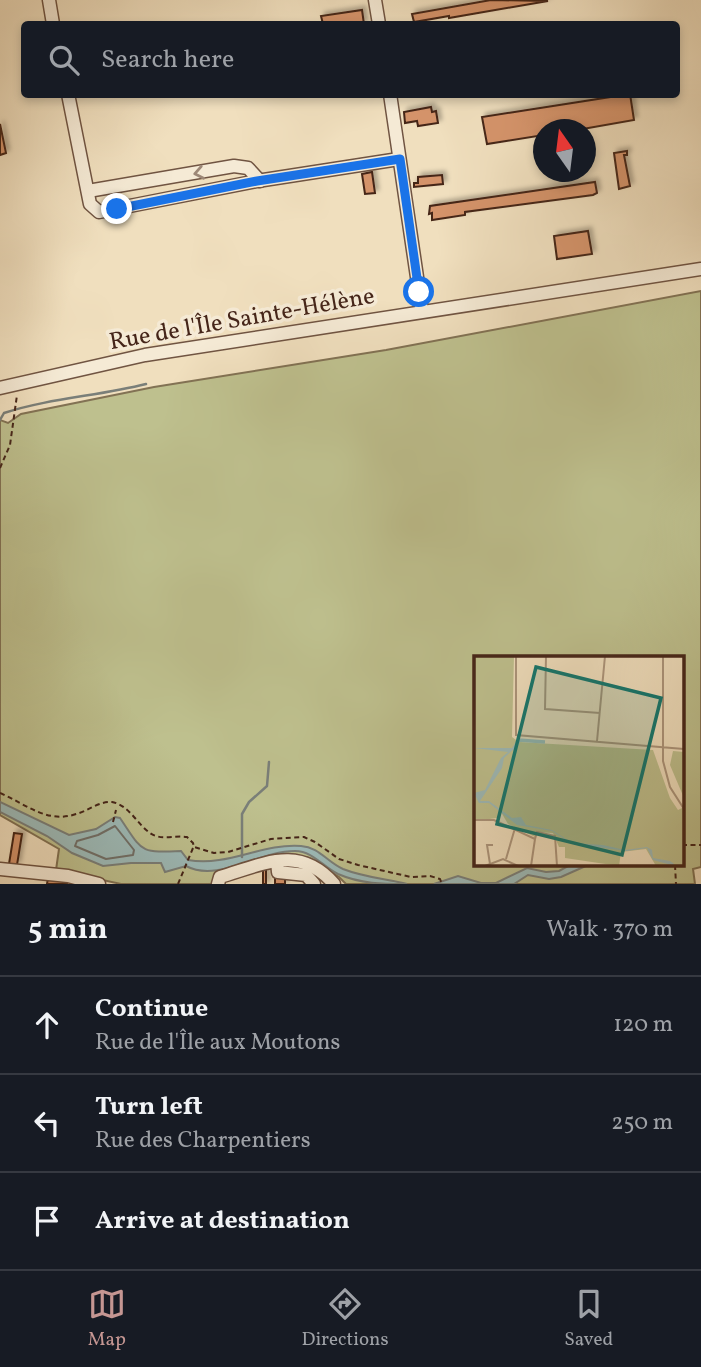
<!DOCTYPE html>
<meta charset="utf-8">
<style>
body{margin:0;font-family:Vollkorn,serif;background:#242831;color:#f1f3f6}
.compass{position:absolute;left:533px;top:119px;width:63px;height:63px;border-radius:50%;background:#171b24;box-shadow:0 4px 10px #0003;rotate:346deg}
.stop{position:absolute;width:21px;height:21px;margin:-16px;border:5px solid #1a73e8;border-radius:50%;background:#fff}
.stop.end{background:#1a73e8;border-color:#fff;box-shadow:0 2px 7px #0008}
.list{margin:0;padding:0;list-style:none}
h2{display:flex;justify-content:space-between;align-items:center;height:91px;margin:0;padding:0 28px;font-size:30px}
h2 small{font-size:23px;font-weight:400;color:#9ea1a6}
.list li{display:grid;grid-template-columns:46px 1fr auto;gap:21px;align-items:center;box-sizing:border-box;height:98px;padding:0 28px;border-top:2px solid #363941}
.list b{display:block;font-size:26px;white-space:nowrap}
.list p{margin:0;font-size:23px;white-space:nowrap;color:#9ea1a6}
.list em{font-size:23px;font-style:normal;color:#9ea1a6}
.icon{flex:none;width:38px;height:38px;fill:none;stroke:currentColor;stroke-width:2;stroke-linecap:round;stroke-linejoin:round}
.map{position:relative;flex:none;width:701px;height:884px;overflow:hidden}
.search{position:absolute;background:#171b24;box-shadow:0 4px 10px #0003;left:21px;right:21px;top:21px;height:77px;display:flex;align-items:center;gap:18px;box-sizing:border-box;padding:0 24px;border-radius:7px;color:#9ea1a6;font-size:26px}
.sheet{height:385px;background:#171b24}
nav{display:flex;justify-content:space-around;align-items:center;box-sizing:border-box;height:98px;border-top:2px solid #363941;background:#171b24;font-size:19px;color:#9ea1a6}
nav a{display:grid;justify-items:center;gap:4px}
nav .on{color:#c59692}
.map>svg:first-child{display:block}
.green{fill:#bec08e;stroke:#827254;stroke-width:2;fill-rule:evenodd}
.water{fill:#9dbbb9;stroke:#7a7f79;stroke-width:2}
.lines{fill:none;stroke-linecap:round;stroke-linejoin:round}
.shore{stroke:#717069;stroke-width:2}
.stream{stroke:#7a7f79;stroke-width:2.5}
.building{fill:#d4936a;stroke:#452519;stroke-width:2;filter:url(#shadow)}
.minor-casing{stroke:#705442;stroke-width:15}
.path{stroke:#452519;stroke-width:2;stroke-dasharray:5 3.5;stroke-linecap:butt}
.minor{stroke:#f5ead5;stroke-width:12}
.oneway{stroke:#9d8877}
.route{stroke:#1a73e8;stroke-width:9}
.labels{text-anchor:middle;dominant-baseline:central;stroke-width:7;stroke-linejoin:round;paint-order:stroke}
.street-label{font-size:24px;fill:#452519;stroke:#f5ead5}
.inset-river{fill:none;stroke:#9dbbb9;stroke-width:3.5}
.inset-road{fill:none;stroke:#ac957c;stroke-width:2}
.view{fill:#0f766e;fill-opacity:0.15;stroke:#0f766e;stroke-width:3.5}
.inset-edge{fill:none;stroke:#452519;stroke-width:3.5}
</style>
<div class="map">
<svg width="701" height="884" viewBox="0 0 701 884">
<defs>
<filter id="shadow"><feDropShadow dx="3.5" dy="-3.5" stdDeviation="2" flood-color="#0004"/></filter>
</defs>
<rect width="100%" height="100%" fill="#f0dfbe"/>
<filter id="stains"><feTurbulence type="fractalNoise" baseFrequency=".00286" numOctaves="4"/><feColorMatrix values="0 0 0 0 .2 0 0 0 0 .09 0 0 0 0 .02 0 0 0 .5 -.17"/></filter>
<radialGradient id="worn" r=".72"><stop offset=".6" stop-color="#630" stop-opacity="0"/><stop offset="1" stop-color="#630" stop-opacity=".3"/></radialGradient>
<path class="green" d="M701,291V867L693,869L695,884H346L339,877L307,857H273L215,884H121L56,870L59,849L0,815V420L8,423L21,414L154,387L386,350ZM475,658H682V865H475Z"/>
<g class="water">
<path d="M0,802L69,835L96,829L115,817L120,818C143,852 139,853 181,851L188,860C228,867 262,843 301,846C319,847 327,862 343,869C363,877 386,879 407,884C382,884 361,884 338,874C323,867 313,851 295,851C258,851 218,883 186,866L165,872L161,863H131L103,866L72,853L47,836L0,812Z"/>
<polygon points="570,865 588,865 561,877 549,879 528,875 514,884 434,884 458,876 481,883 496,883 527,868 546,872 559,871"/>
</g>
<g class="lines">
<polygon class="shore" points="115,826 134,850 133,855 106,859 75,846 77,841 98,835"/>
<g class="stream">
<path d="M0,420L4,413C50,398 99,396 146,384"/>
<polyline points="242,857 242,814 249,802 267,786 269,762"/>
</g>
</g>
<g class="building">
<polygon points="491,0 548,1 449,18 449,16 414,22 412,14"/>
<polygon points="362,10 364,24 323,24 321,16"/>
<polygon points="630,94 634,120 577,130 544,130 544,135 487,144 482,117"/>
<polygon points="431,107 432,112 436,111 438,123 418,126 417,121 405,123 404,112"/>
<polygon points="0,124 6,153 0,155"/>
<polygon points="627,151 627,155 624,155 630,186 619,189 614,153"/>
<polygon points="372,172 375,193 365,194 362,174"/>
<polygon points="442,175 443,184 414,187 414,183 418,183 418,177"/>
<polygon points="595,182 597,193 593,195 465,212 465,215 432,220 432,213 429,214 430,206"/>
<polygon points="588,231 592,254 557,259 554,236"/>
<polygon points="14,833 22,834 17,865 9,864"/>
<polygon points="266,867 266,884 263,884 263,868"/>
<polygon points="275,877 285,878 285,884 275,884"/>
<polygon points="48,878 67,881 67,884 47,884"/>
</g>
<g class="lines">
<g class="minor-casing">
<g id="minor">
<polyline points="49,0 53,24"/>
<polyline points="375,0 379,24"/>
<polyline points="68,94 90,204 99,212 257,181 399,159"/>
<polyline points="390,94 422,311"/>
<polyline points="88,191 234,166 248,168 260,181"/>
<polyline points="0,388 145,355 701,269"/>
<polyline points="277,861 278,872 306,875 314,884"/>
<polyline points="0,869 68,876 99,884"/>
<path d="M218,884L220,877C264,864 299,844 334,884"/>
</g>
</g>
<g class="path">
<polyline points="0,468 10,445 17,395"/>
<path d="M0,793C26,804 47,824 76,814C88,811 99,801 112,802C129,805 137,824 150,833C161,841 175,835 187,837L193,843L194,847L214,853L228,852L271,839L304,837L315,842L339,859L358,865L411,877L430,876L440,879L442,884"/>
<polyline points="113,822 116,810"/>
<polyline points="682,845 701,845"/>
<polyline points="675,865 676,884"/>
<polyline points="178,884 193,848"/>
</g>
<use href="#minor" class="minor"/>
</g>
<defs><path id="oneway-chevron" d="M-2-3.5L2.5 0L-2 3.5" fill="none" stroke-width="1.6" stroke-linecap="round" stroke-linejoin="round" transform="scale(1.75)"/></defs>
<use class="oneway" href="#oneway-chevron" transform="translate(199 173) rotate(169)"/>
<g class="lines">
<polyline class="route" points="117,209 257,181 400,159 419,292"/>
</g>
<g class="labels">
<g class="street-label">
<text transform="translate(242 320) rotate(-10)">Rue de l'Île Sainte-Hélène</text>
</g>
</g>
<g transform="translate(474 656)">
<rect width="210" height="210" fill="#f0dfbe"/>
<path d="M0,0H40L38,81L45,86L179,94L196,142L204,154L210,151V210H182L172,193L147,196L145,210L91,202V191H85L79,177L62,176L61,181L34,168L27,156L23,162L0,165ZM199,95L210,96V142L196,109Z" fill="#bec08e"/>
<path d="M0,92H41L30,102L28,112L6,145H15L38,162L47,161L52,169L78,174L98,187L129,189L151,194L173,191L178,194L179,202L196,205L199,207L201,210L179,204L173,192L153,195L98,188L78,175L43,169L15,147H5L0,137L11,134L27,102L34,96Z" fill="#9dbbb9"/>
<path class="inset-river" d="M39,94L45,84L71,86"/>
<path class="inset-road" d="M42,0V79L210,93M72,0L71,53L126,57M189,0V105L196,131L210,153M123,85L131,0M0,164H20L61,183M61,183L63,176L81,180L83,210M32,203L41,172M16,208L13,189H19M11,210L29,203L44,210M57,210L61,183"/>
<path class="view" d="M62,11L187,42L148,199L23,168Z"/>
<rect width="210" height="210" class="inset-edge"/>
</g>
<rect width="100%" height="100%" filter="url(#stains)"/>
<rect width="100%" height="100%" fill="url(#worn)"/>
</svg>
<svg class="compass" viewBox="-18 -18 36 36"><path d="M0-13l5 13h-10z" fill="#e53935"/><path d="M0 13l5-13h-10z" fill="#9ea1a6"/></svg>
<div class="stop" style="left:419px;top:292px"></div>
<div class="stop end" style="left:117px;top:209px"></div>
<div class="search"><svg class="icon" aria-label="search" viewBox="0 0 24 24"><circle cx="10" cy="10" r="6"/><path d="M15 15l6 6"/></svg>Search here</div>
</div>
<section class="sheet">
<h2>5 min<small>Walk · 370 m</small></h2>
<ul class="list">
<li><svg class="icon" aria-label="ahead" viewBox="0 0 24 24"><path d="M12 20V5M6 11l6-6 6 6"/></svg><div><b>Continue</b><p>Rue de l'Île aux Moutons</p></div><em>120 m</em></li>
<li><svg class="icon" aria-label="left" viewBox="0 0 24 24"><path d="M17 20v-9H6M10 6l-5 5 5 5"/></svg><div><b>Turn left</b><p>Rue des Charpentiers</p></div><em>250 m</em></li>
<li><svg class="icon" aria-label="arrive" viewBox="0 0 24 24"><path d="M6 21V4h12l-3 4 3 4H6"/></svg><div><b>Arrive at destination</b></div></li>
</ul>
</section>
<nav>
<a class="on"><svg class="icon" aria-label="map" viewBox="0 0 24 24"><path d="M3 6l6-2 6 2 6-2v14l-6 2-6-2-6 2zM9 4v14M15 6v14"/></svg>Map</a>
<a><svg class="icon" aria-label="directions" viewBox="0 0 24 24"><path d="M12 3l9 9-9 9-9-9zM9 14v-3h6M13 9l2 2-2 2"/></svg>Directions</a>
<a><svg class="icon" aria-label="saved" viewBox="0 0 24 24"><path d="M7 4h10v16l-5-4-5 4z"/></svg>Saved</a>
</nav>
